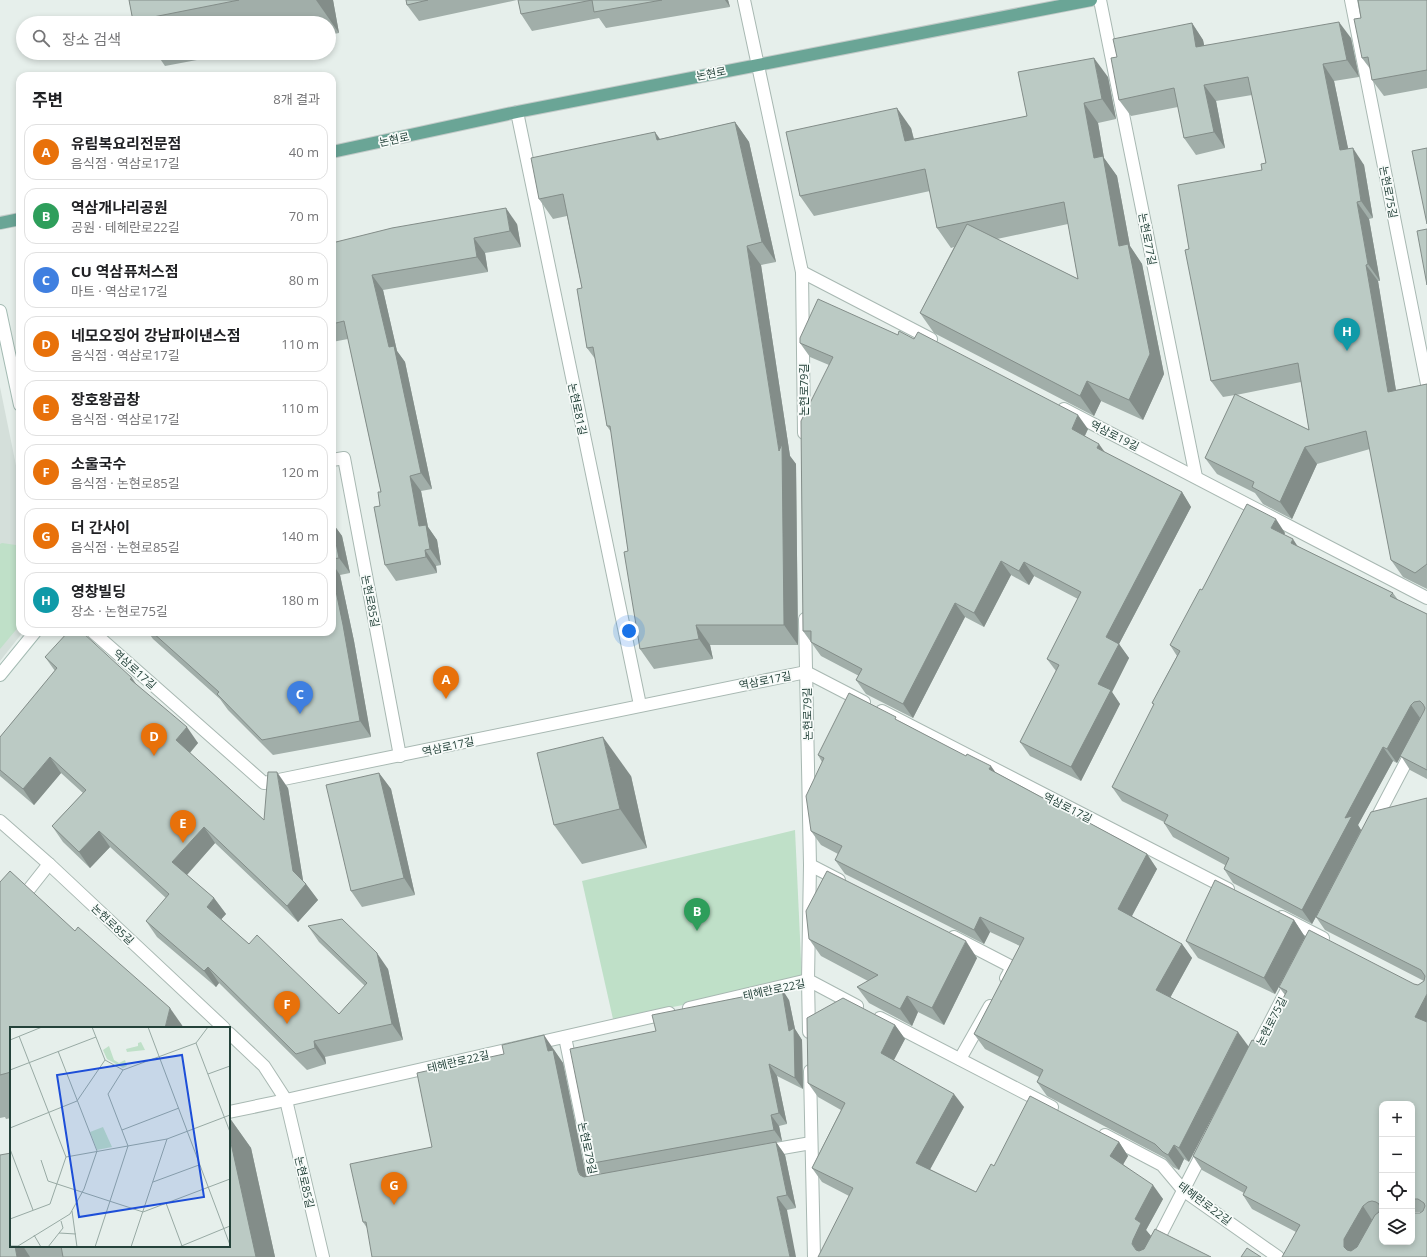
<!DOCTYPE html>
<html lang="ko">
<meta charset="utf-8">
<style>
body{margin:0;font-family:"Open Sans","Noto Sans KR",sans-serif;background:#f6f6f6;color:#202124}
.controls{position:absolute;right:12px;bottom:12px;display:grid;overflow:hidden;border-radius:8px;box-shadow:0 2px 6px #0003}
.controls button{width:36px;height:36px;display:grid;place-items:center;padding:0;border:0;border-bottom:1px solid #e0e0e0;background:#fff;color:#202124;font:20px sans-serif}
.you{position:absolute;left:629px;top:631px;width:14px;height:14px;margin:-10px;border:3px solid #fff;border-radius:50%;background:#1a73e8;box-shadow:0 0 0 6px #1a73e833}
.badge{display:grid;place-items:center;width:26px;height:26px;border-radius:50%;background:#b45309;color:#fff;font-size:13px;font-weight:700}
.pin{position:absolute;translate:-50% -33px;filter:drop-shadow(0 1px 2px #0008)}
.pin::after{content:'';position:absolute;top:21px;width:14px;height:12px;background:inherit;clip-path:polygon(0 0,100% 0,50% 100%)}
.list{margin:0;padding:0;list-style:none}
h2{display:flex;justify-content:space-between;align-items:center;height:52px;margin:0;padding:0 16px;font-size:17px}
h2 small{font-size:13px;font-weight:400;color:#757577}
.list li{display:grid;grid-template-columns:26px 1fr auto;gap:12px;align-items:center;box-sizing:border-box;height:56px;margin:0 8px 8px;padding:0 8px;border:1px solid #e0e0e0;border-radius:12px}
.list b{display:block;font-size:15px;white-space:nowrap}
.list p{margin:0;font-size:13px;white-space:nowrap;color:#757577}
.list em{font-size:13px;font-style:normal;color:#757577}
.icon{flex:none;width:22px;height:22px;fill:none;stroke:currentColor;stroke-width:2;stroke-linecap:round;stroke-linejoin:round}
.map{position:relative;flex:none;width:1427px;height:1257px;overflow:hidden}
.search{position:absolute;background:#fff;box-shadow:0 2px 6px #0003;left:16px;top:16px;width:320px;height:44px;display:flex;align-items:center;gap:10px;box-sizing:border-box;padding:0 14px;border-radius:22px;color:#757577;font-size:15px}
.panel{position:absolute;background:#fff;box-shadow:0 2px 6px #0003;left:16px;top:72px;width:320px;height:564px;border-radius:12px}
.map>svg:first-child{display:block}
.built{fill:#d4dfda}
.green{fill:#bfe0c8}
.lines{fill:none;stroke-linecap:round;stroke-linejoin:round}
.lane-casing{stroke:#a8b8b2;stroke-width:14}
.street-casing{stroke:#a8b8b2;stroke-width:14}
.secondary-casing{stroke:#a4bbb3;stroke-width:14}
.primary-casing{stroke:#c2cac8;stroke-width:14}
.lane{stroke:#fff;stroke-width:12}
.street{stroke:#fff;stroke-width:12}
.secondary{stroke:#fff;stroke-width:12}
.primary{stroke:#6aa596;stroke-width:12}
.wall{fill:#a1aea9;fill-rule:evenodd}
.shaded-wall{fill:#838d89}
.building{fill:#bbcac4;stroke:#838d89;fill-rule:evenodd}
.labels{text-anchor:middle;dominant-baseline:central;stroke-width:3.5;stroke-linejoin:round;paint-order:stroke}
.street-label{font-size:11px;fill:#24423a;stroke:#f7fbf9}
.inset-road{fill:none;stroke:#98aaa4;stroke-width:1}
.view{fill:#1d4ed8;fill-opacity:0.15;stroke:#1d4ed8;stroke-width:2}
.inset-edge{fill:none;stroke:#24423a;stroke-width:2}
</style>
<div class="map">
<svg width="1427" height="1257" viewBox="0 0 1427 1257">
<rect width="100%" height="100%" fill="#e6efeb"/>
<polygon class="built" points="0,387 20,485 20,632 23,632 0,661"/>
<g class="green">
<polygon points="2,543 16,545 20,548 20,625 0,649 0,544"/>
<polygon points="795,830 802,981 613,1019 582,881"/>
</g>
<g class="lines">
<g class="lane-casing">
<g id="lane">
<polyline points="332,460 344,458 400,756"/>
<polyline points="810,865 839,880"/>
<polyline points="0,926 49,864"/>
<polyline points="954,937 1012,967 1006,978"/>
<polyline points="565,1037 595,1183 602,1182"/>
<polyline points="960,1059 990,1006"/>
<polyline points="765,1151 811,1143"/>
</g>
</g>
<g class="street-casing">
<g id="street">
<polyline points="744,0 802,272 804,433"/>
<polyline points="1100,0 1196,477"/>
<polyline points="1351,0 1427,384"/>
<polyline points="517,112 640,705"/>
<polyline points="802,272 931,339"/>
<polyline points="1064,409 1427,598"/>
<polyline points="805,619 810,865 808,980 809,1032"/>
<polyline points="93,632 264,783 806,672 864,702"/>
<polyline points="882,711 1228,889"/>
<polyline points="0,821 49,864 224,1028"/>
<polyline points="1374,823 1427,722"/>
<polyline points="1282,917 1323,938"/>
<polyline points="689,1008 808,980 857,1006"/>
<polyline points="880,1018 1052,1107"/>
<polyline points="229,1033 264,1066 286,1100 323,1257"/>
<polyline points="1252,1057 1292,980"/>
<polyline points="810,1071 814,1257"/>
<polyline points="229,1112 286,1100 669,1013"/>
<polyline points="1105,1135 1162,1165 1183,1190 1278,1257"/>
<polyline points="1149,1257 1205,1148"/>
</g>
</g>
<g class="secondary-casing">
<g id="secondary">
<polyline points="0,311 20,405"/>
<polyline points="0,675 35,632"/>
</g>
</g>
<g class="primary-casing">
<g id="primary">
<polyline points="332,152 517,112 1091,0"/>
<polyline points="0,223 20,219"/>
</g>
</g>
<use href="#lane" class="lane"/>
<use href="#street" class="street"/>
<use href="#secondary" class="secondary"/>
<use href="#primary" class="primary"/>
</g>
<g class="wall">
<polygon points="129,0 333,0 339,33 329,35 329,23 135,23 133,21"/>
<polygon points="406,0 517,0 419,21 407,5"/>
<polygon points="518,0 728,0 730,7 606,28 599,18 532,31 521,14"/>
<polygon points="1427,0 1427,88 1384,96 1372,80 1371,70 1362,58 1361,18"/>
<path d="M1192,23L1203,40L1204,45L1351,38L1359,77L1334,81L1348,149L1364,165L1373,218L1369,219L1380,281H1378L1396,390L1427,384V589L1403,577L1391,560L1370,449L1317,464L1292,519L1263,504L1255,493L1217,474L1205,458L1235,395L1223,397L1211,381L1189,249L1262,170L1266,163L1252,95L1216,101L1225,148L1196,155L1184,138L1178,107L1131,116L1119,100L1117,57ZM1301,382L1309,430L1236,395Z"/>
<polygon points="156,53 234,53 165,66"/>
<path d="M1108,77L1116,119L1098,123L1104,158L1117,176L1130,246L1142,264L1164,374L1143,420L1101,401L1094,416L934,333L920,313L954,247L951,248L937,228L930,191L814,216L800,196L911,128L914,139L1027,116ZM1068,224L1078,279L997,239Z"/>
<polygon points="735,122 749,142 776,262 761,265 790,456 796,464 798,645 710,645 713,659 654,669 640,649 628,551 611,432 607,426 596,360 587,348 582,288 567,216 553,219 539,199 660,139"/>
<polygon points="517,224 521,247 485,253 488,272 383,290 397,351 405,362 432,489 421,491 428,527 437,540 441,565 436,566 437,573 396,581 385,565 380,506 381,492 348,339 332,342 332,243"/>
<polygon points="800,343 1088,429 1085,436 1104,452 1182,492 1191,507 1119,644 1129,658 1112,692 1120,704 1081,781 1030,756 1020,742 1056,671 1047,659 1078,599 1034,576 1029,585 1011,575 984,627 965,617 913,718 866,694 856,680 859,676 821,656 803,631 829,365 810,357"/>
<polygon points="332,512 334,525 342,536 350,573 340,575 354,641 371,737 273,755 228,710 220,699 153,639 148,632 332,632"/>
<path d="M1285,533L1284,535L1297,546L1393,593L1398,600L1427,614V779L1410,770L1401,756L1397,763L1393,761L1358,825L1361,830L1427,798V1257L1296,1232L1252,1209L1243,1195L1244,1193L1202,1170L1193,1156L1259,1043L1285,995L1279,987L1414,984L1418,985L1424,981L1325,930L1316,917L1312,924L1233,883L1224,869L1225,865L1173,837L1164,823V822L1122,801L1112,787L1154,705L1152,703L1177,656L1170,645L1202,590ZM1412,1104V1212H1421L1382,1242Z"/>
<polygon points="45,657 136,684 198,743 190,753 264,820 288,788 303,881 306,884 318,900 298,922 215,843 187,875 214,898 226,914 221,919 249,944 339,1014 365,986 319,942 308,926 388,969 403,1040 325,1057 326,1064 307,1070 219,983 216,987 157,937 146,921 166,898 110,847 90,868 63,842 52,826 83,793 61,773 34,805 0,776 0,737 55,671"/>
<polygon points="899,721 995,772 1147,854 1157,869 1132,916 1182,944 1192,958 1170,998 1189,1162 1184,1159 1179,1170 1173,1167 1165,1158 1047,1096 1037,1082 1039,1077 985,1049 974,1034 1020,946 990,932 984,944 845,874 835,860 838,854 821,845 811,831 822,762 818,755"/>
<polygon points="379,773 391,789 415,895 362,907 351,891"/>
<polygon points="631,776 647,848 582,864 554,825"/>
<polygon points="0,882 11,1028 11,1118 6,1119 5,1117 0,1118"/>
<polygon points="1294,920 1305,937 1275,994 1198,958 1186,941"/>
<polygon points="809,939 977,958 944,1025 918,1012 912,1026 869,1003 857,987 868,981 821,956"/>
<polygon points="789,1000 795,1029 802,1040 803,1089 777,1076 787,1124 779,1126 782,1141 705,1155 776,1142 785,1155 796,1208 787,1210 367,1228 363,1222 432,1147 553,1049 554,1050 563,1063 586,1177 601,1174 593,1163 656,1031"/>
<polygon points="895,1025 905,1039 894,1060 964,1107 930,1169 976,1192 994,1166 1119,1142 1128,1156 1123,1164 1163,1199 1146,1230 1151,1236 1211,1257 849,1196 822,1182 812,1168 841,1110 818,1097 808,1083"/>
<polygon points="229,1117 251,1148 275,1257 0,1257 11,1246 229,1246"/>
</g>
<g class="shaded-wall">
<polygon points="316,0 333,0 339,33"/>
<polygon points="725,0 728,0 730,7"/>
<polygon points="1339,22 1351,38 1359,77 1347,60"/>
<polygon points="1192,23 1203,40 1208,63 1196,47"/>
<polygon points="1094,58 1108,77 1116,119 1102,99"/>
<polygon points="1323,64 1334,81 1352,167 1340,150"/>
<polygon points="1204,85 1216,101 1225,148 1214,132"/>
<polygon points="1084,103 1098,123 1104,158 1117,176 1130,246 1142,264 1164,374 1143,420 1129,400 1119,246 1094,158"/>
<polygon points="897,108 911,128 919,161 905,141"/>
<polygon points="735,122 749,142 776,262 762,242"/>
<polygon points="655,132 669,152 657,140"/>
<polygon points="1353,148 1364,165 1373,218 1361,201"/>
<polygon points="1357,202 1369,219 1380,281 1368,264"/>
<polygon points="506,208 517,224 521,247 510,231"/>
<polygon points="474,238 485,253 488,272 477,257"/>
<polygon points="747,246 761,265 790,456 796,464 798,645 784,625 779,451"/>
<polygon points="1366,265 1378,281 1399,409 1388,392"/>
<polygon points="372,275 383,290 397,351 405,362 432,489 421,473 389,347"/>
<polygon points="1087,381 1101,401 1094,416 1080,396"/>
<polygon points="1078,415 1088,429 1081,443 1072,429"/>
<polygon points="1099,444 1109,458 1097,448"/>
<polygon points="1305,447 1317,464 1292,519 1280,502"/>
<polygon points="410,476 421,491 428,527 437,540 441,565 430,549 419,526"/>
<polygon points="1182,492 1191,507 1119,644 1129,658 1112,692 1120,704 1081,781 1071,767 1098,684 1106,637"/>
<polygon points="332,512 334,525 342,536 350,573 339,558 332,531"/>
<polygon points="1276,519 1285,533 1281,542 1271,528"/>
<polygon points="1293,539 1302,553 1291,543"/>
<polygon points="425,550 436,566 437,573 426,557"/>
<polygon points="1001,561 1011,575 984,627 974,613"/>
<polygon points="1024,562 1034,576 1029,585 1019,571"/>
<polygon points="332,563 340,575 354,641 371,737 360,721 332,572"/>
<polygon points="955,603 965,617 913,718 903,704"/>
<polygon points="696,625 710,645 713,659 699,639"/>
<polygon points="132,678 143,694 130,679"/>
<polygon points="1411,705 1420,718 1397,763 1387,749"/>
<polygon points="187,727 198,743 187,756 176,740"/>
<polygon points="603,737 631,776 647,848 620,809"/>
<polygon points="1383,747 1393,761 1358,825 1361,830 1312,924 1302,910 1345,818"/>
<polygon points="50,757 61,773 34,805 23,789"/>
<polygon points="991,766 1001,780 989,769"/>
<polygon points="277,772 288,788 304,886 306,884 318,900 298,922 287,906 293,871"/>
<polygon points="379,773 391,789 415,895 404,878"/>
<polygon points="204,827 215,843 184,878 172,862"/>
<polygon points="99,831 110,847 90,868 79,852"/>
<polygon points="1147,854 1157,869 1128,923 1118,909"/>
<polygon points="214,898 226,914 218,923 207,907"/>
<polygon points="980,917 990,932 984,944 974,930"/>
<polygon points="1294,920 1305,937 1275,994 1264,978"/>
<polygon points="966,941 977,958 944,1025 932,1008"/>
<polygon points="1182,944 1192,958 1166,1005 1156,990"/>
<polygon points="377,953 388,969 403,1040 392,1024"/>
<polygon points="208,967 219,983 216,987 204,971"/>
<polygon points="782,989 789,1000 795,1029 802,1040 803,1089 795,1078 789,1031"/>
<polygon points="1427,994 1427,1026 1415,1017"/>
<polygon points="907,996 918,1012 912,1026 900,1009"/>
<polygon points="170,1008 184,1028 165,1028"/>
<polygon points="895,1025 905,1039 890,1067 881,1053"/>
<polygon points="1238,1032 1249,1047 1189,1162 1179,1148"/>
<polygon points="544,1035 563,1063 588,1185 578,1171"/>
<polygon points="314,1041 325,1057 326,1064 315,1048"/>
<polygon points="769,1064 777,1076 787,1124 779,1113"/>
<polygon points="954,1094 964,1107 926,1177 916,1163"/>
<polygon points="771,1115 779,1126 782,1141 774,1130"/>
<polygon points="229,1117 251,1148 275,1257 256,1257 229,1140"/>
<polygon points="776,1142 785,1155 796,1208 787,1195"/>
<polygon points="1119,1142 1128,1156 1120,1170 1110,1156"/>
<polygon points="1174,1145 1184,1159 1179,1170 1168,1155"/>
<polygon points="1153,1185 1163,1199 1146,1230 1151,1236 1141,1257 1132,1244 1135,1219"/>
<polygon points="777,1197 787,1210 796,1257 790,1257"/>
<polygon points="1363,1206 1372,1220 1353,1257 1344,1247 1344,1239"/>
<polygon points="15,1246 23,1246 30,1257 17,1257"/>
</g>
<g class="building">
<polygon points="129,0 239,0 133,21"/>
<polygon points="406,0 428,0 407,5"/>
<polygon points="518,0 662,0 594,12 592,0 521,14"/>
<polygon points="1358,0 1427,0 1427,70 1372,80 1368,57 1362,58 1354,19 1361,18"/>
<polygon points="1339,22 1347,60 1323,64 1340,150 1353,148 1361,201 1357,202 1368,264 1366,265 1388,392 1427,384 1427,564 1415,573 1391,560 1366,431 1305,447 1280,502 1252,487 1254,482 1205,458 1235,394 1309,430 1298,363 1211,381 1185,250 1189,249 1178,185 1262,170 1261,164 1266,163 1248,77 1204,85 1214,132 1184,138 1174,88 1119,100 1111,58 1117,57 1113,39 1192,23 1196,47"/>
<polygon points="1094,58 1102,99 1084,103 1094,158 1103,156 1119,246 1128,244 1150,354 1129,400 1087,381 1080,396 920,313 967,224 1078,279 1064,202 937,228 925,169 800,196 786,132 897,108 905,141 1027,116 1018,72"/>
<polygon points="735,122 762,242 747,246 779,451 782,444 784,625 696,625 699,639 640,649 624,552 628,551 610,426 607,426 593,347 587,348 577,289 582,288 563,194 539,199 531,158 655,132 657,140"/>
<polygon points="1427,148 1427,224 1412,151"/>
<polygon points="506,208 510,231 474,238 477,257 372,275 389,347 394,346 421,473 410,476 419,526 426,525 430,549 425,550 426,557 385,565 374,507 380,506 378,492 381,492 344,321 332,324 332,243 392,228"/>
<polygon points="1427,229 1427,285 1417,231"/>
<polygon points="818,299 898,335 899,331 914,339 918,332 1078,415 1072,429 1099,444 1097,448 1182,492 1106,637 1119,644 1098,684 1111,690 1071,767 1020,742 1059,665 1047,659 1081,592 1024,562 1019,571 1001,561 974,613 955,603 903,704 856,680 862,669 811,642 811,631 803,631 801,421 833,357 800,343 800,338"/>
<polygon points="1247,504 1276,519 1271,528 1293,539 1291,543 1393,593 1390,596 1427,614 1427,770 1400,756 1424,711 1425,708 1423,704 1420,701 1414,702 1411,705 1387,749 1383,747 1345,818 1352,816 1302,910 1224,869 1229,858 1164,823 1168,815 1112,787 1154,704 1152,703 1180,651 1170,645 1200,589 1202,590"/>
<polygon points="332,523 339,558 332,559"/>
<polygon points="332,572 343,625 360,721 262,740 217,694 219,692 152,632 332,632"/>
<polygon points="68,632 82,632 132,678 130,679 187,727 176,740 264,820 268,772 277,772 293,871 306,884 287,906 204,827 172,862 214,898 207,907 249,944 257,935 339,1014 367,983 308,926 342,919 377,953 392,1024 314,1041 315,1048 296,1054 208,967 204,971 146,921 169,894 99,831 79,852 52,826 86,790 50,757 23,789 0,770 0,737 57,668 45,657"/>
<polygon points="849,693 896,717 895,719 966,756 967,754 991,766 989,769 1147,854 1118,909 1182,944 1156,990 1238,1032 1179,1148 1174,1145 1168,1155 1163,1152 1155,1144 1037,1082 1043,1070 974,1034 1024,938 980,917 974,930 835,860 842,846 811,831 806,796 824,758 818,755"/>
<polygon points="603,737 620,809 554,825 537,753"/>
<polygon points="379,773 404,878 351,891 326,785"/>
<path d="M1427,798V994L1415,1017L1427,1022V1257H1282L1300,1225L1243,1195L1247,1187L1193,1156L1252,1040L1259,1043L1287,991L1279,987L1309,930L1414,984L1418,985L1424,981L1425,976L1421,970L1316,917L1371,812ZM1382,1104H1412V1199H1418L1424,1203L1425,1206L1423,1211L1420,1213H1412V1242H1382ZM1372,1201L1376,1202L1379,1204L1380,1208L1379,1212L1375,1215L1357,1247L1351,1251L1347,1250L1344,1247V1239L1363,1206L1368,1202Z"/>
<polygon points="10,871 75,931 78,927 170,1008 165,1028 11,1028 11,1072 0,1075 0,882"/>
<polygon points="827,871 966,941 932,1008 907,996 900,1009 857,987 878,975 809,939 806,911"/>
<polygon points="1215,880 1294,920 1264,978 1186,941"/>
<polygon points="782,989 789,1031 794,1028 795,1078 769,1064 779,1113 771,1115 774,1130 593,1163 570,1049 656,1031 652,1015"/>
<polygon points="843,998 895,1025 881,1053 954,1094 916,1163 976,1192 991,1164 994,1166 1030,1096 1119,1142 1110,1156 1153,1185 1135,1219 1141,1223 1133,1240 1132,1244 1136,1250 1139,1251 1144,1249 1155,1229 1211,1257 818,1257 853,1188 812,1168 845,1103 808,1083 807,1018"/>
<polygon points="544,1035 548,1051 553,1050 578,1171 580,1175 584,1177 776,1142 787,1195 777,1197 790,1257 372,1257 366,1222 363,1222 350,1164 432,1147 417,1073 504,1054 502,1045"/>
<polygon points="229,1134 256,1257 63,1257 61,1246 229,1246"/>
<polygon points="11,1153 11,1246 15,1246 17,1257 0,1257 0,1155"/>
<polygon points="1247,1248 1261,1257 1241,1257"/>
</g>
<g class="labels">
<g class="street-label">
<text transform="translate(711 73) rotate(-11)">논현로</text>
<text transform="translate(394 139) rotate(-12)">논현로</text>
<text transform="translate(1389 192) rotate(79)">논현로75길</text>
<text transform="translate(1148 239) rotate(79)">논현로77길</text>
<text transform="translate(803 390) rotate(-90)">논현로79길</text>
<text transform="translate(578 409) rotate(78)">논현로81길</text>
<text transform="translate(1115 435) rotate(27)">역삼로19길</text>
<text transform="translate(371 601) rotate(79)">논현로85길</text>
<text transform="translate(135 669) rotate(42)">역삼로17길</text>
<text transform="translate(765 680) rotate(-11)">역삼로17길</text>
<text transform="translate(807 714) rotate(-91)">논현로79길</text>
<text transform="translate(448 746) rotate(-12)">역삼로17길</text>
<text transform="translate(1068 807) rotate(27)">역삼로17길</text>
<text transform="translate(113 924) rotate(43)">논현로85길</text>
<text transform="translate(774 989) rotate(-12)">테헤란로22길</text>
<text transform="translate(1271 1021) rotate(-63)">논현로75길</text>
<text transform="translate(458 1061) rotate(-13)">테헤란로22길</text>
<text transform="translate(588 1148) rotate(78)">논현로79길</text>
<text transform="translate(305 1182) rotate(77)">논현로85길</text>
<text transform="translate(1205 1203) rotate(37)">테헤란로22길</text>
</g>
</g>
<g transform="translate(10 1027)">
<rect width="220" height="220" fill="#e6efeb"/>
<path d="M131,15L135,23L117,25L116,22L128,19V16ZM99,19L104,33L109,36L115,33L117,39L113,41L97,32L93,23ZM93,100L102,120L87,123L80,105Z" fill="#bfe0c8"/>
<path class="inset-road" d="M82,0L95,33M138,0L220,218M9,9L56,130M0,13L32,0M186,16L220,105M95,33L113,43L186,16L198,0M0,43L86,10M198,47L220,39M0,101L67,74L95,33M112,103L169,81M0,122L23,183M56,130L157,112L220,88M31,133L38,154L133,185L220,152M143,155L189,138M156,176L172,219M62,184L67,220M0,192L40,177L56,130M49,206L66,207M24,208L31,220M1,219H8L60,187L74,162L87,124L48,24M38,220L53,201L51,194M85,220L118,119L98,67L113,43M121,220L157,112M169,220L220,199"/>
<path class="view" d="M172,28L194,170L69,190L47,48Z"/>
<rect width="220" height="220" class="inset-edge"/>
</g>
</svg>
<div class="controls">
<button>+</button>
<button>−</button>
<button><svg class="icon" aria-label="locate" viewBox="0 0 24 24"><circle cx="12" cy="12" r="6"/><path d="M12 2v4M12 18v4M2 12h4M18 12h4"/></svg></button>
<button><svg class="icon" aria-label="layers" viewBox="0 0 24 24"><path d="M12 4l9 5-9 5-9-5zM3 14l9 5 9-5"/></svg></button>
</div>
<div class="you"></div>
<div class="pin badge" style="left:446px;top:699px;background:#e8710a">A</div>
<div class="pin badge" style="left:697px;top:931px;background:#2e9e5b">B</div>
<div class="pin badge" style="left:300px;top:714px;background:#3f7fe0">C</div>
<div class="pin badge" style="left:154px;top:756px;background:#e8710a">D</div>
<div class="pin badge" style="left:183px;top:843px;background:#e8710a">E</div>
<div class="pin badge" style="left:287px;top:1024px;background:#e8710a">F</div>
<div class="pin badge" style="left:394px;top:1205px;background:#e8710a">G</div>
<div class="pin badge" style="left:1347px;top:351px;background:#0f9aa8">H</div>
<div class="search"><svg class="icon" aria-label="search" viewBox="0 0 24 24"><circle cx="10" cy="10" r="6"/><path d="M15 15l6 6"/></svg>장소 검색</div>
<section class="panel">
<h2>주변<small>8개 결과</small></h2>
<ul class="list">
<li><span class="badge" style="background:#e8710a">A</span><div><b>유림복요리전문점</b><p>음식점 · 역삼로17길</p></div><em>40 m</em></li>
<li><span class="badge" style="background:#2e9e5b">B</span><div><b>역삼개나리공원</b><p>공원 · 테헤란로22길</p></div><em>70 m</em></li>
<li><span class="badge" style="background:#3f7fe0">C</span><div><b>CU 역삼퓨처스점</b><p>마트 · 역삼로17길</p></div><em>80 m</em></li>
<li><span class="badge" style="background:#e8710a">D</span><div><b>네모오징어 강남파이낸스점</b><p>음식점 · 역삼로17길</p></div><em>110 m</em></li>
<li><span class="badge" style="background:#e8710a">E</span><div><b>장호왕곱창</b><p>음식점 · 역삼로17길</p></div><em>110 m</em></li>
<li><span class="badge" style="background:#e8710a">F</span><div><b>소울국수</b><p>음식점 · 논현로85길</p></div><em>120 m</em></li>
<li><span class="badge" style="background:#e8710a">G</span><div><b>더 간사이</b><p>음식점 · 논현로85길</p></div><em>140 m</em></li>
<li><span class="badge" style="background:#0f9aa8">H</span><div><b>영창빌딩</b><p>장소 · 논현로75길</p></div><em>180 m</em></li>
</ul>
</section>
</div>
